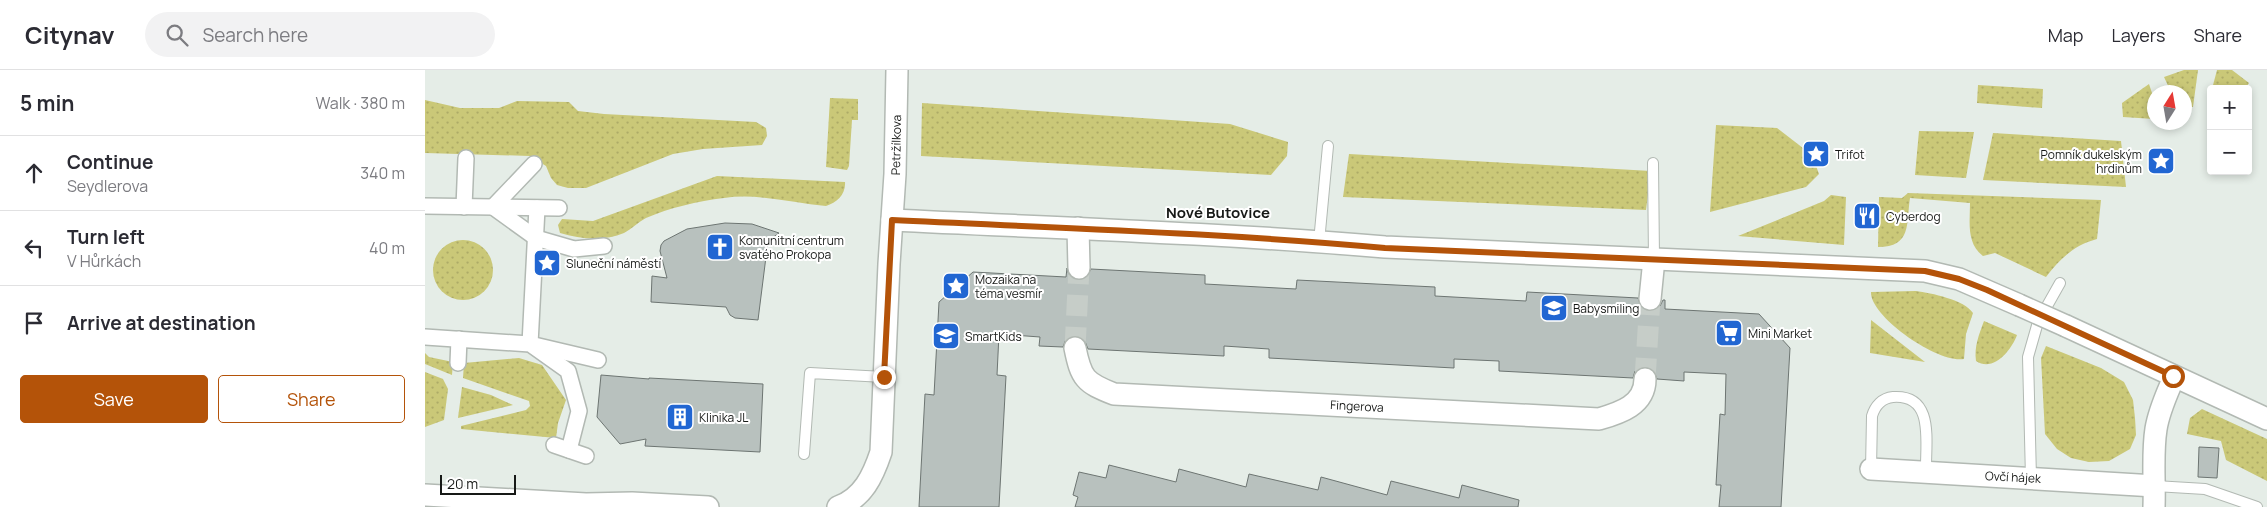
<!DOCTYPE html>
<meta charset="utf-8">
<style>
body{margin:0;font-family:Manrope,sans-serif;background:#f2f2f3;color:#2b2b33}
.controls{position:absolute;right:15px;top:15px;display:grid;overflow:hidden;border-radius:5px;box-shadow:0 2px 8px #0003}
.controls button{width:45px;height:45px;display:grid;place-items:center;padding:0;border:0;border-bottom:1px solid #e1e1e2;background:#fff;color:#2b2b33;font:25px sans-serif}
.compass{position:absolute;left:1722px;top:15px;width:45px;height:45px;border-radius:50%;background:#fff;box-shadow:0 2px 8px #0003;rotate:11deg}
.scale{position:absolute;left:15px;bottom:12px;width:76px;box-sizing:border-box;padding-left:5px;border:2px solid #171917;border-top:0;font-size:14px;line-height:18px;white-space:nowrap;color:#171917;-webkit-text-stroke:4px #fff;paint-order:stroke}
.stop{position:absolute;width:15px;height:15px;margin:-11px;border:4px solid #b45309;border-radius:50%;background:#fff}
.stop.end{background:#b45309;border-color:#fff;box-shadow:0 1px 5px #0008}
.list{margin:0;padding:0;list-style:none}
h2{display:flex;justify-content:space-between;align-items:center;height:65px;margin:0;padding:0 20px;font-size:21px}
h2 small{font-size:16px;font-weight:400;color:#7c7c81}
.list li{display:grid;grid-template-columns:32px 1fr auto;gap:15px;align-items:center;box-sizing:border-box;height:75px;padding:0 20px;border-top:1px solid #e1e1e2}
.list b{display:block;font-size:19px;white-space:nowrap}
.list p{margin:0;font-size:16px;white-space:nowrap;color:#7c7c81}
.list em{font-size:16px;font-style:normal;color:#7c7c81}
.actions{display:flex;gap:10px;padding:15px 20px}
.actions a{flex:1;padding:11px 0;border:1px solid #b45309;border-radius:5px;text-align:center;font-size:18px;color:#b45309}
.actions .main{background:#b45309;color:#fff}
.icon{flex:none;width:28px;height:28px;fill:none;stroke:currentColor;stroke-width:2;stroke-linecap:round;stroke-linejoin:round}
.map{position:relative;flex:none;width:1842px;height:437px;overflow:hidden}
header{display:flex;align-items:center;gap:30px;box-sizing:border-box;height:70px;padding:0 25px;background:#fff;border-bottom:1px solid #e1e1e2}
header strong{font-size:24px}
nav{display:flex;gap:28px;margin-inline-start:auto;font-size:18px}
.search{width:350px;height:45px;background:#f2f2f3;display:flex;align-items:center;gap:12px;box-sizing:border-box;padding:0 18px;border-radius:28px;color:#7c7c81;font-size:19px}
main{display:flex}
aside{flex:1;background:#fff}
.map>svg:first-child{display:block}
.grass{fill:url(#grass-dots)}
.building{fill:#b8c1be;stroke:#6d7572}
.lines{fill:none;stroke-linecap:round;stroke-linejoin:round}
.minor-tunnel{stroke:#c6cdc8;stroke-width:21;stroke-dasharray:21 11;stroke-linecap:butt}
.service-casing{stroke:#b2b9b3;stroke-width:12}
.pedestrian-casing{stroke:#b2b9b3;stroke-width:18}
.minor-casing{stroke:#b2b9b3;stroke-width:24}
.service{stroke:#fff;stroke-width:10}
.pedestrian{stroke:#fff;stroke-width:15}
.minor{stroke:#fff;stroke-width:21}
.minor-bridge-casing{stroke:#b2b9b3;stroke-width:24;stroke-linecap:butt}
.minor-bridge{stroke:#fff;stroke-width:21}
.route{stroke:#b45309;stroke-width:6}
.labels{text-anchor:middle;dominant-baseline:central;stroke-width:4;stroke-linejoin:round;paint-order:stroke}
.street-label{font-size:12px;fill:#171917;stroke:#fff}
.poi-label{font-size:12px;fill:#171917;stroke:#fff;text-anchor:start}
.quarter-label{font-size:15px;font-weight:bold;fill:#171917;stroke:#fff}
</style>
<header>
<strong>Citynav</strong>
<div class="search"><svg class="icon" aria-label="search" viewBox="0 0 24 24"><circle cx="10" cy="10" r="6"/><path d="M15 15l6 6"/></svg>Search here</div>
<nav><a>Map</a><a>Layers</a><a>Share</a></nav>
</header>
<main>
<aside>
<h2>5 min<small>Walk · 380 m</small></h2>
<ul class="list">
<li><svg class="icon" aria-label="ahead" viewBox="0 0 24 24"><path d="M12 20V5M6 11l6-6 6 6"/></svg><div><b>Continue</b><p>Seydlerova</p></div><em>340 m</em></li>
<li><svg class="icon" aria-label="left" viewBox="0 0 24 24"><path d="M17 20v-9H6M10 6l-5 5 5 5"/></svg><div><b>Turn left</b><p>V Hůrkách</p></div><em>40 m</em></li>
<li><svg class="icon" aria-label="arrive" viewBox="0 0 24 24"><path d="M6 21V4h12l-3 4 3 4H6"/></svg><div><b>Arrive at destination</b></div></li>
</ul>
<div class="actions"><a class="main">Save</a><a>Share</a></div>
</aside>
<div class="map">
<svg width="1842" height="437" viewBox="0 0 1842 437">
<defs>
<pattern id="grass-dots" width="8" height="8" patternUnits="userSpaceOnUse" patternTransform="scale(1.25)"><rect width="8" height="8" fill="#cac878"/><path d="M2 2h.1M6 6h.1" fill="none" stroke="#adab67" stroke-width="1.8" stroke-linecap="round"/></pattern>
</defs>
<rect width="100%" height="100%" fill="#e5ede7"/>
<g class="grass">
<polygon points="1759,0 1773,0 1768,37 1760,36 1760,22 1746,22 1739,7"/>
<polygon points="1792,0 1807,0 1824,13 1820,19 1787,19"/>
<polygon points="1724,14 1729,29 1729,49 1698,47 1697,33"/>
<polygon points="1553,15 1618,19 1617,38 1552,33"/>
<polygon points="405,28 433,29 433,50 427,50 424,96 422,100 401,97"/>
<polygon points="0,30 35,38 74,38 92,31 144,32 153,41 179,44 331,52 341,58 342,66 337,75 278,79 248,84 161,118 143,118 132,115 126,108 121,96 105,86 0,83"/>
<polygon points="497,33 805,54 863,72 862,86 846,105 496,86"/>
<polygon points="1291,55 1352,58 1387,85 1394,104 1381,117 1285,142"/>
<polygon points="1494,61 1549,62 1541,108 1490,105"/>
<polygon points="1568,63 1696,71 1701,117 1558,110"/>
<polygon points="924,84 1226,101 1221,140 918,127"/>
<path d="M292,106L420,112C421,124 412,133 401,136C368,133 333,123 299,128C273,131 244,138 221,148C213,152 207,159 199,163C179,172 155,169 135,163L133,155L137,149L168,151Z"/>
<path d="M1483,123L1676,130L1672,169C1649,175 1635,189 1621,207L1570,183L1558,186C1541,173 1545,152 1545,133L1485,128C1481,154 1487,177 1453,177L1454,127L1477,128Z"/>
<polygon points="1406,125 1421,127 1419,175 1313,166 1399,131"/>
<circle cx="38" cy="200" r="30"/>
<path d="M1491,221C1506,223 1540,230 1548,243L1541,264L1539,289C1514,294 1445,247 1446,222Z"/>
<polygon points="1446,250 1500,292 1445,283"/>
<path d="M1559,251L1592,265C1587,279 1569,303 1551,291C1549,276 1554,265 1559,251Z"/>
<polygon points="1621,276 1676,298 1699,312 1708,330 1710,348 1711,365 1705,379 1684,391 1664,392 1646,388 1632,379 1620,364 1616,288"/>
<polygon points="0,283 4,287 28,292 27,305 0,294"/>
<polygon points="94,288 117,295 141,330 133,353 131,368 36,359 36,356 101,340 105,336 104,331 38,308 39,293"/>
<polygon points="0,302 18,309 23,319 19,350 0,357"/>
<polygon points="37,317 66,325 88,335 33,348"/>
<polygon points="1777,339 1842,369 1842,411 1801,390 1796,371 1762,364 1765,348"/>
</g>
<g class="building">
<polygon points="300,153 327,154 354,163 343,171 333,250 310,248 305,245 301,237 226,232 227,206 242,208 235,181 236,175 239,171 262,159"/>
<polygon points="642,198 644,205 654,210 661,208 666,199 780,205 780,214 871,219 872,210 1010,217 1010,226 1101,231 1102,222 1213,228 1217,239 1224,241 1231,240 1235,236 1238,230 1240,230 1240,239 1334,244 1365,278 1356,437 1294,437 1296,415 1291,415 1295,344 1300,345 1301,304 1259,302 1259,311 1232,309 1228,299 1221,297 1210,301 1208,308 1074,301 1074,291 1051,290 1029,289 1029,298 844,288 844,279 799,276 799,286 663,279 659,269 648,266 641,269 638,277 614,276 615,267 574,264 572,305 581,306 574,437 494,437 500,324 509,325 514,232 548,202 641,207"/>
<polygon points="176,305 224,309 224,308 338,314 335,382 220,376 221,369 195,374 172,347"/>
<polygon points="1774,377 1794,378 1792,408 1773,407"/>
<polygon points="684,395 751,412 754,399 821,417 824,404 893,420 896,407 962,425 966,411 1034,428 1037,415 1094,430 1093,437 650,437 653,427 648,425 654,402 681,408"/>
</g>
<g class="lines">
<g class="minor-tunnel">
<polyline points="650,278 654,198"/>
<polyline points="1220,309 1225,229"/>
</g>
<g class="service-casing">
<g id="service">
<polyline points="1228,93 1229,189"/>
<polyline points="894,172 903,76"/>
<polyline points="379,384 385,303 459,307"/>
<path d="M1446,399L1447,346C1450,336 1457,328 1468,327C1511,324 1500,374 1501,403"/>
<polyline points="1606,408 1603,287 1613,252 1635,213"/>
<polyline points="1730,416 1780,419 1832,437"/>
</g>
</g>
<g class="pedestrian-casing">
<g id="pedestrian">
<polyline points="109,94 68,137 111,168 149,179 179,176"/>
<polyline points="0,136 134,138"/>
<polyline points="39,137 41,88"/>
<polyline points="112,138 105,274 173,290"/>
<polyline points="0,267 105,274 143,301 154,341 144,380"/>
<polyline points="33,293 34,269"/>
<polyline points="129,375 161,386"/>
</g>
</g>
<g class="minor-casing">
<g id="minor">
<path d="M467,150C632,158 796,163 960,177L1500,201L1534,209L1594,235"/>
<polyline points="653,158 654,198"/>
<polyline points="1225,229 1229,189"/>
<polyline points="1641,256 1842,349"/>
<path d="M650,278C656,308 660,313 689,324L1174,349C1195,343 1220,335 1220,309"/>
<polyline points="1446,399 1730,416"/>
<polyline points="0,425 161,434 207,433 283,437"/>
<path d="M413,437C438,428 448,406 456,382L464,194L470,104L472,0"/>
<path d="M1729,437C1730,411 1727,384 1731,359C1734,340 1742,324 1749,307"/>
</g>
</g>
<use href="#service" class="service"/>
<use href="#pedestrian" class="pedestrian"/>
<use href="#minor" class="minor"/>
<g class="minor-bridge-casing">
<polyline id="minor-bridge" points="1594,235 1641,256"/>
</g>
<use href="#minor-bridge" class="minor-bridge"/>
</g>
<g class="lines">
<path class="route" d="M459,307L467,150C632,158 796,163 960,178L1500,201L1534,209L1562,220L1748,306"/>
</g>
<defs>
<g id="sight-square" transform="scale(1.4375)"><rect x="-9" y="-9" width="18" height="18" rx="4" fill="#2166d2" stroke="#fff"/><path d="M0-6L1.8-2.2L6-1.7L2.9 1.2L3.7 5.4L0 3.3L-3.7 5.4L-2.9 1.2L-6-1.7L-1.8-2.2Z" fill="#fff"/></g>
<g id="restaurant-square" transform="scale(1.4375)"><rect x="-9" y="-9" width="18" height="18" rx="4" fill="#2166d2" stroke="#fff"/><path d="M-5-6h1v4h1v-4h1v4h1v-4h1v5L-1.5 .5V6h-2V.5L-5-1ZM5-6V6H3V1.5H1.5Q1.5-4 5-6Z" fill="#fff"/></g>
<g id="church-square" transform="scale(1.4375)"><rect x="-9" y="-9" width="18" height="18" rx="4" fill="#2166d2" stroke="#fff"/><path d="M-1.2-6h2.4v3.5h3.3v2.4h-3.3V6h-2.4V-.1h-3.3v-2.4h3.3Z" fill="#fff"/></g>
<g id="school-square" transform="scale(1.4375)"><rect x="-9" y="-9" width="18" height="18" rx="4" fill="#2166d2" stroke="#fff"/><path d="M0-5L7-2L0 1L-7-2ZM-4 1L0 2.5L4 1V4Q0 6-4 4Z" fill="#fff"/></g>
<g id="supermarket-square" transform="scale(1.4375)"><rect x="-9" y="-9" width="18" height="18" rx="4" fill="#2166d2" stroke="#fff"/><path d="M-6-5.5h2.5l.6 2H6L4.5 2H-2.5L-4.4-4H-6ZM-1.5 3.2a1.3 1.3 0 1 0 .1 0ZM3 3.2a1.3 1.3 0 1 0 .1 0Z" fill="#fff"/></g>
<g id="building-square" transform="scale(1.4375)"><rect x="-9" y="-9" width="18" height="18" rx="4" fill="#2166d2" stroke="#fff"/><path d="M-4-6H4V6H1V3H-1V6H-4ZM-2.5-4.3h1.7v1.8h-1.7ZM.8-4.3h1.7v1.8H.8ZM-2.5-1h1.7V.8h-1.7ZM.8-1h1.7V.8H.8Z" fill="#fff"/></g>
</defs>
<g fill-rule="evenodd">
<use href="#sight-square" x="1391" y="84"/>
<use href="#sight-square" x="1736" y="91"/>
<use href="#restaurant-square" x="1442" y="146"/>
<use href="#church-square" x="295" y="177"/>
<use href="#sight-square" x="122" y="193"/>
<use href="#sight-square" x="531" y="216"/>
<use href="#school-square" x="1129" y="238"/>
<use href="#supermarket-square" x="1304" y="263"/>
<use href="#school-square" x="521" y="266"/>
<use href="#building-square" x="255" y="347"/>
</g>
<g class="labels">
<g class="street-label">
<text transform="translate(471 75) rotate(-89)">Petržílkova</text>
<text transform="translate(932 336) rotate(3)">Fingerova</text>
<text transform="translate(1588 407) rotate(3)">Ovčí hájek</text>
</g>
<g class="poi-label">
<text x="1410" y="84">Trifot</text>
<text x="1717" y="84" text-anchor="end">Pomník dukelským<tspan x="1717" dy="14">hrdinům</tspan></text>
<text x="1461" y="146">Cyberdog</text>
<text x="314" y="170">Komunitní centrum<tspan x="314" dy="14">svatého Prokopa</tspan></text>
<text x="141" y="193">Sluneční náměstí</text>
<text x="550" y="209">Mozaika na<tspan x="550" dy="14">téma vesmír</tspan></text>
<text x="1148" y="238">Babysmiling</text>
<text x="1323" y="263">Mini Market</text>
<text x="540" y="266">SmartKids</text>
<text x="274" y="347">Klinika JL</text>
</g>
<g class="quarter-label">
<text x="793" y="142">Nové Butovice</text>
</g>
</g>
</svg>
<div class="controls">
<button>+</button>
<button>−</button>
</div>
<svg class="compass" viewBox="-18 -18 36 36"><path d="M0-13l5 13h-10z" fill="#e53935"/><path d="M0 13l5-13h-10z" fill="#7c7c81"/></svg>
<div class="scale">20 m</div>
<div class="stop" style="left:1748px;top:306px"></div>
<div class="stop end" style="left:459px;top:307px"></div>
</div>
</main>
